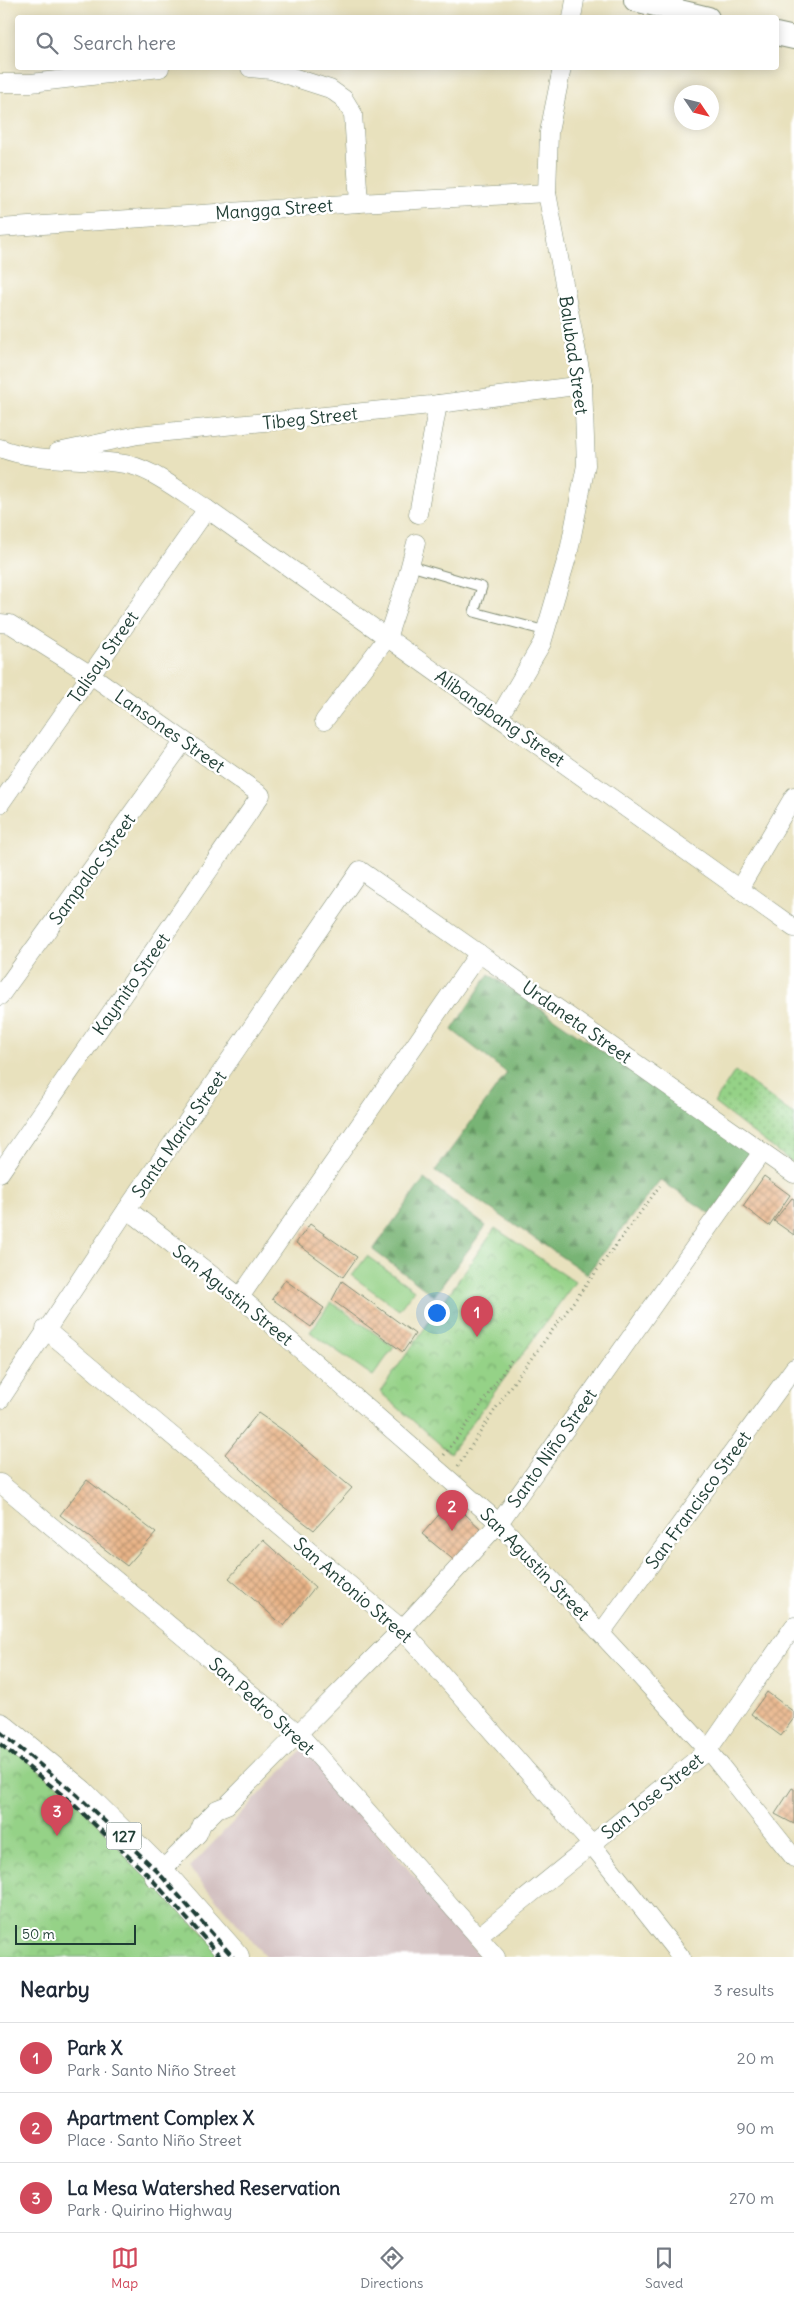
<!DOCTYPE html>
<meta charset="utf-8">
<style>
body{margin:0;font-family:Delius,sans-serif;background:#f6f6f7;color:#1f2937}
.compass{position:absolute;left:674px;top:85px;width:45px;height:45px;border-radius:50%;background:#fff;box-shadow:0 2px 12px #0003;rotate:125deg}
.scale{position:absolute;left:15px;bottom:12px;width:121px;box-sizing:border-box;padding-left:5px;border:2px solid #1f3d34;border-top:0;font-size:14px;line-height:18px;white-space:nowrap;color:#1f3d34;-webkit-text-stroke:4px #fff;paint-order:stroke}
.you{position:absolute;left:436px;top:1312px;width:18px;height:18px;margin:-12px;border:4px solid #fff;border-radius:50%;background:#1a73e8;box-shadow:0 0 0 8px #1a73e833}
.badge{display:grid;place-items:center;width:32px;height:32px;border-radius:50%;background:#d1495b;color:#fff;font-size:16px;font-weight:700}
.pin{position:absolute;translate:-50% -41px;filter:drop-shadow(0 1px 2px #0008)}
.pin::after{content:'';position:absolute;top:26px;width:18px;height:15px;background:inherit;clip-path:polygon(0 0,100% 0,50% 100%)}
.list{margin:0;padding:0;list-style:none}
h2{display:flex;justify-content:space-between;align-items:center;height:65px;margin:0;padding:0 20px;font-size:21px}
h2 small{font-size:16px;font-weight:400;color:#747a83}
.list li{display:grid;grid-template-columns:32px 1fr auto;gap:15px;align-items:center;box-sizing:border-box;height:70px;padding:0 20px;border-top:1px solid #e0e1e3}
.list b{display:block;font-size:19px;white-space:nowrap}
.list p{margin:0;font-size:16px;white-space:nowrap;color:#747a83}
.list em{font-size:16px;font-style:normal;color:#747a83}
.icon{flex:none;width:28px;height:28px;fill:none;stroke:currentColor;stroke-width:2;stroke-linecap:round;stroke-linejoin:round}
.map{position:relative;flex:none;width:794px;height:1957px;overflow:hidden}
.search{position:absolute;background:#fff;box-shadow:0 2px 12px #0003;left:15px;right:15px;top:15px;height:55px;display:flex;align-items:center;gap:12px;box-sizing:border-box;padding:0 18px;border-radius:5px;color:#747a83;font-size:19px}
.sheet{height:275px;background:#fff}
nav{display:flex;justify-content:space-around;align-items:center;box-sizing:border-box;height:70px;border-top:1px solid #e0e1e3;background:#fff;font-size:14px;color:#747a83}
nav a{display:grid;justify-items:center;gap:2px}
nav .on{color:#d1495b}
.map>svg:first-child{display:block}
.industrial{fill:#d2bfbf}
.grass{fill:url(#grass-dots);stroke:#5a885e}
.forest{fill:url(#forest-firs);stroke:#4c7854}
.park{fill:url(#park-crowns);stroke:#5a885e}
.pitch{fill:#95d287;stroke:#5a885e}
.building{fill:url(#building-cross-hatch)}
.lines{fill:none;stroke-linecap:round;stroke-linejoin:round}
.service-casing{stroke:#848f78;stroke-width:11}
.minor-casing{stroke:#848f78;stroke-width:19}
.tertiary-casing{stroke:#848f78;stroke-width:24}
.primary-casing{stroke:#848f78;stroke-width:29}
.path{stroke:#848f78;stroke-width:3;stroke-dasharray:1 4;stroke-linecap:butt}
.service{stroke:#fff;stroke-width:9}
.minor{stroke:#fff;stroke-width:18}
.tertiary{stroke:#fff;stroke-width:22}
.primary{stroke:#fff;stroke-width:28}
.rail{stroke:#1f3d34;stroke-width:4;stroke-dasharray:8 4;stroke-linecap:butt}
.labels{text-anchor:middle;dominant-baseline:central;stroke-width:5;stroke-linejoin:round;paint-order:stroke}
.shield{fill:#fff;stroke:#627771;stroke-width:1}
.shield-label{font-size:16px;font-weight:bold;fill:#1f3d34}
.street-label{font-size:18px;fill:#1f3d34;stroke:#fff}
</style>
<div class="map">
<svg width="794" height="1957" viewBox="0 0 794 1957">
<defs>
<pattern id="grass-dots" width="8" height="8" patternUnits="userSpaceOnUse" patternTransform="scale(1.25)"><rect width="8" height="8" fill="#95d287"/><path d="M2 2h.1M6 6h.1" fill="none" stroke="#79ac6f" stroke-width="1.8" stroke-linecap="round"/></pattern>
<pattern id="forest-firs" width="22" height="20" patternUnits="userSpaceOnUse" patternTransform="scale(1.25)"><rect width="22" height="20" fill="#78b474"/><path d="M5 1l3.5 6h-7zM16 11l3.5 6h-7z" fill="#629460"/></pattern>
<pattern id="park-crowns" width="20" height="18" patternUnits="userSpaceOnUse" patternTransform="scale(1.25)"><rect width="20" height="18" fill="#95d287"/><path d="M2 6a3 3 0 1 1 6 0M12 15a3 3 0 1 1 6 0" fill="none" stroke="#79ac6f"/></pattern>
<pattern id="building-cross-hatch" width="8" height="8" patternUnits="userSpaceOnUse" patternTransform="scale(1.25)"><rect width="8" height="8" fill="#e9b488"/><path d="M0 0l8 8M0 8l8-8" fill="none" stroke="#bc9470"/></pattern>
</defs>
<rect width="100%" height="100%" fill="#fff"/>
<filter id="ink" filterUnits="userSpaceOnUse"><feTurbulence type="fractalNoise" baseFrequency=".02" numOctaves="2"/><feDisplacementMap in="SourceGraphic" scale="10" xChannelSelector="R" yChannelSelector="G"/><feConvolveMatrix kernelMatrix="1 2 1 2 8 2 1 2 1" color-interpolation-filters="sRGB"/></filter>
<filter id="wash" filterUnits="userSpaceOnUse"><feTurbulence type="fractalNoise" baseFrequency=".0096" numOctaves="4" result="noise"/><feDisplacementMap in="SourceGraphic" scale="20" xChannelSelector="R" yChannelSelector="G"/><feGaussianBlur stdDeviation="1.12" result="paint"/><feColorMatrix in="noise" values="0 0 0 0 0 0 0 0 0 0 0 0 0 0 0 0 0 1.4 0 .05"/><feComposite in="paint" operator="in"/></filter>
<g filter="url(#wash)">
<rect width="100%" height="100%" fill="#e8e1bd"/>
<polygon class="industrial" points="306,1746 481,1957 266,1957 189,1868"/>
<polygon class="grass" points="735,1071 794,1115 794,1164 714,1103"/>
<g class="forest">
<polygon points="489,974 754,1155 711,1214 660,1180 587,1274 435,1171 507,1073 452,1030"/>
<polygon points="424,1179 486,1226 434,1296 373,1250"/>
</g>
<g class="park">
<polygon points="495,1228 575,1282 450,1453 380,1392"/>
<polygon points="0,1738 75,1799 227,1957 0,1957"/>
</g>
<g class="pitch">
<polygon points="367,1256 414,1290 399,1310 352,1276"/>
<polygon points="331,1302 394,1347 373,1376 310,1332"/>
</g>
<g id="blocks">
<g class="building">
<polygon points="764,1176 790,1195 769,1226 743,1206"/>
<polygon points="792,1198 794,1199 794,1235 774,1221"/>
<polygon points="310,1224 357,1257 343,1277 296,1243"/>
<polygon points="285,1280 324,1308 311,1327 272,1299"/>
<polygon points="342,1281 415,1334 403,1352 332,1300"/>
<polygon points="258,1413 284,1431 352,1488 314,1530 272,1498 225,1454"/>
<polygon points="87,1480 156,1533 127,1566 60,1515"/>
<polygon points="451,1501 481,1529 456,1562 422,1534"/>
<polygon points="263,1540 315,1587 284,1626 229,1578"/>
<polygon points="767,1692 794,1712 794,1718 781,1736 751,1714"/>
<polygon points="792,1788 794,1789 794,1824 775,1814"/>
</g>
</g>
</g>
<g filter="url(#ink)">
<use href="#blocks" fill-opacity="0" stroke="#848f78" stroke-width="1"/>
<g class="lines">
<g class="service-casing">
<polyline id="service" points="411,566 482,587 474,612 546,631"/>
</g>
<g class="minor-casing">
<g id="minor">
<polyline points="572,18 575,0"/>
<polyline points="250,68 271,70 330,89 344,99 353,114 359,203"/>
<polyline points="0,83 31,83 160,68"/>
<polyline points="0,228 359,203 547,193"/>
<path d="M0,448C39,464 89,456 130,465C155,471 185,495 207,509L794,928"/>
<polyline points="58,452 138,435 431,405 583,385"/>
<polyline points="418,514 438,404"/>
<polyline points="0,623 10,624 91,675 261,795 0,1173"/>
<polyline points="499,717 542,643 569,551 586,465 583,385 547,193 549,132 562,68"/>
<polyline points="324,721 387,638 406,581 416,543"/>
<polyline points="0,804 207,509"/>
<polyline points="739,889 794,796"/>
<polyline points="0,996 184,741"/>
<polyline points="127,1209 240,1297 499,1523 708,1750 794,1858"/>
<polyline points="240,1297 479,953"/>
<polyline points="45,1329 402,1629 592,1845 681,1957"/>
<polyline points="0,1400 127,1209 360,870 794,1174"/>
<polyline points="0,1483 299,1734 496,1957"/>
<polyline points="601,1633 794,1368"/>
<polyline points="154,1878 198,1834 202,1824 217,1809 227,1805 402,1629 499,1523 762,1152"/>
<polyline points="479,1936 708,1750 794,1626"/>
</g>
</g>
<g class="tertiary-casing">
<g id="tertiary">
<polyline points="635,0 708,18"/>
<polyline points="776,34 794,38"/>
</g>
</g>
<g class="primary-casing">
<polyline id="primary" points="0,1727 80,1793 160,1872 235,1957"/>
</g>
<g class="path">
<polyline points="444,1455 477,1411 512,1359"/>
<polyline points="458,1466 510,1387 660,1186"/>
</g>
<use href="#service" class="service"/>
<use href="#minor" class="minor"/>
<use href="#tertiary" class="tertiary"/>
<use href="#primary" class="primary"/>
<g class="rail">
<polyline points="0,1732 77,1795 156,1870 233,1957"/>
<polyline points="0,1744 71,1802 149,1876 221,1957"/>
</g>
</g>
</g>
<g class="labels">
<rect class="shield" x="106.5" y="1822.5" width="35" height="27" rx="4"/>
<g class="shield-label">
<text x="124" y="1836">127</text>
</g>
<g class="street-label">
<text transform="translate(274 209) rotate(-4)">Mangga Street</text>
<text transform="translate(574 355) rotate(82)">Balubad Street</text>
<text transform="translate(310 418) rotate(-6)">Tibeg Street</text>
<text transform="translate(103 657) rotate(-55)">Talisay Street</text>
<text transform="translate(500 718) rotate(35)">Alibangbang Street</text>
<text transform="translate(170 731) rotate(35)">Lansones Street</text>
<text transform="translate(92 869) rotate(-54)">Sampaloc Street</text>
<text transform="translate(131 984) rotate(-55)">Kaymito Street</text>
<text transform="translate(577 1022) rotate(35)">Urdaneta Street</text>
<text transform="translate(179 1134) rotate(-55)">Santa Maria Street</text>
<text transform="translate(233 1295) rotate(39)">San Agustin Street</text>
<text transform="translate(552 1448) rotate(-55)">Santo Niño Street</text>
<text transform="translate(698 1500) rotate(-54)">San Francisco Street</text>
<text transform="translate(535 1564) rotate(46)">San Agustin Street</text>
<text transform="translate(353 1590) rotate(41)">San Antonio Street</text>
<text transform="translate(262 1706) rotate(42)">San Pedro Street</text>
<text transform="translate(652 1796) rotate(-39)">San Jose Street</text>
</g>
</g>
</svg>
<svg class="compass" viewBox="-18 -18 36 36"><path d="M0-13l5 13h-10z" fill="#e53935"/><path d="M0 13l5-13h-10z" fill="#747a83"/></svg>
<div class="scale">50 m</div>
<div class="you"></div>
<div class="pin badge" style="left:477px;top:1337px">1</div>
<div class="pin badge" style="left:452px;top:1531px">2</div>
<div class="pin badge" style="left:57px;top:1836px">3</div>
<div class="search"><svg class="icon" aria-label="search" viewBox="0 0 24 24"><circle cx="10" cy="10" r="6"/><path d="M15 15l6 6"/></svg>Search here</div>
</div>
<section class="sheet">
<h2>Nearby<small>3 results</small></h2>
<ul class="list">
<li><span class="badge">1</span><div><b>Park X</b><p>Park · Santo Niño Street</p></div><em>20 m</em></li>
<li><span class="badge">2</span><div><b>Apartment Complex X</b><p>Place · Santo Niño Street</p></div><em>90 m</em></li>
<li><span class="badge">3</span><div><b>La Mesa Watershed Reservation</b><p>Park · Quirino Highway</p></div><em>270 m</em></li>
</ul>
</section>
<nav>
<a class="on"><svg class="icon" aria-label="map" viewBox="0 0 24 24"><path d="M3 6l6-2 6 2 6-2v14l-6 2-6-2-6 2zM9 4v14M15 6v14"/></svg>Map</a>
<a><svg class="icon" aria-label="directions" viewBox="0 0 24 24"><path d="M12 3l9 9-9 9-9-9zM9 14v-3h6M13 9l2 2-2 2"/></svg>Directions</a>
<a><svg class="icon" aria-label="saved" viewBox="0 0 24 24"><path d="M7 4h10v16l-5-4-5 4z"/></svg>Saved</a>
</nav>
